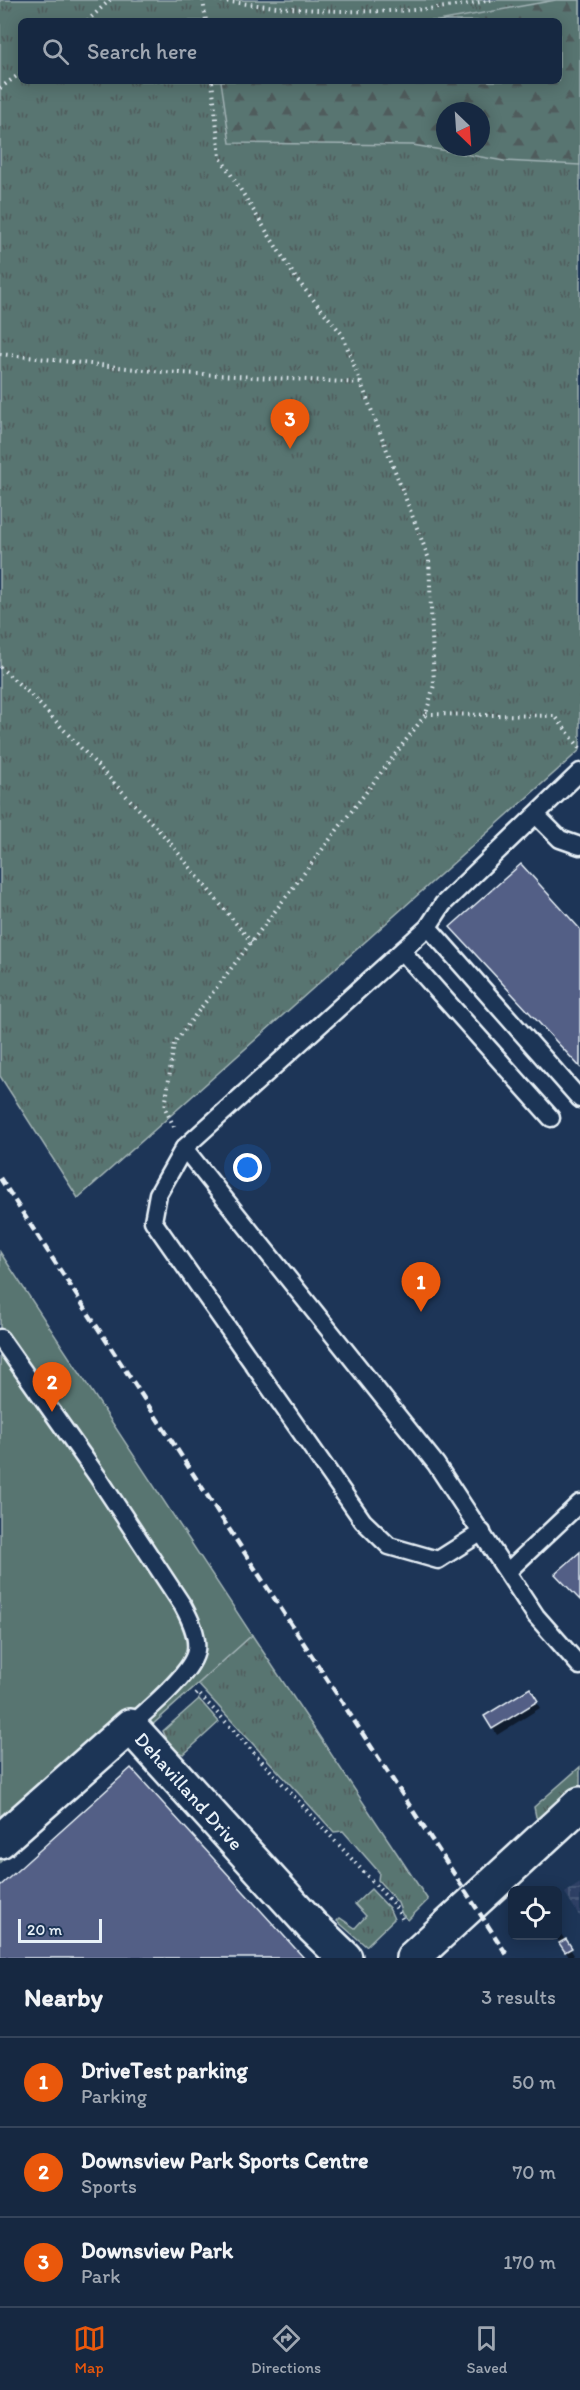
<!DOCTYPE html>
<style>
body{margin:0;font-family:Itim,sans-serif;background:#23344c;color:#f1f3f6}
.controls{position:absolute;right:18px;bottom:18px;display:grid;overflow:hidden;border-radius:9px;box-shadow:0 3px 15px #0003}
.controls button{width:54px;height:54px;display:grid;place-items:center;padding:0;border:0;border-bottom:2px solid #35445a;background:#162841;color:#f1f3f6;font:30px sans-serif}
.compass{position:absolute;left:436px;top:102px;width:54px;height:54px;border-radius:50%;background:#162841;box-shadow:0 3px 15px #0003;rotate:155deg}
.scale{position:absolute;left:18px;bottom:15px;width:84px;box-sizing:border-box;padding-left:6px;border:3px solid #e8f1f8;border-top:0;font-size:16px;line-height:21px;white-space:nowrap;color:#e8f1f8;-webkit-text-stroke:4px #1d3557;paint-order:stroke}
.you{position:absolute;left:248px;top:1168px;width:21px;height:21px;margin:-15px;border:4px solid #fff;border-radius:50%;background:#1a73e8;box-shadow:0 0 0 9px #1a73e833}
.badge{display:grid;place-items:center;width:39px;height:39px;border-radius:50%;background:#ea580c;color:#fff;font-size:20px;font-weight:700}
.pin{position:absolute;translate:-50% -50px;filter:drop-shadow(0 2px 3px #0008)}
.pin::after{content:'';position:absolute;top:32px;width:21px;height:18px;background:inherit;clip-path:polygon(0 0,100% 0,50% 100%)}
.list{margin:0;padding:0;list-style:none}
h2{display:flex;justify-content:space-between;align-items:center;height:78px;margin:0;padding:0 24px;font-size:26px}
h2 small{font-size:20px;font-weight:400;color:#9ea6b1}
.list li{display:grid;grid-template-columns:39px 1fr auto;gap:18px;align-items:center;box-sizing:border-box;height:90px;padding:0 24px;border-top:2px solid #35445a}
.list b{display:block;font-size:22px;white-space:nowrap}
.list p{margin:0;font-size:20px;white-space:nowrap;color:#9ea6b1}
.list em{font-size:20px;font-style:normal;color:#9ea6b1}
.icon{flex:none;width:33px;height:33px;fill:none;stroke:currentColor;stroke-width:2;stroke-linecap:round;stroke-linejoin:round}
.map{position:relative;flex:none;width:580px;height:1958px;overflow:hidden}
.search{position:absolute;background:#162841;box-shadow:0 3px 15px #0003;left:18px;right:18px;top:18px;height:66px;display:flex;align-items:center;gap:15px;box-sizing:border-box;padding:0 21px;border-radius:9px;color:#9ea6b1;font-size:22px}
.sheet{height:348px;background:#162841}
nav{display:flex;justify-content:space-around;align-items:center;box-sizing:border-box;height:84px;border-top:2px solid #35445a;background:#162841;font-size:16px;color:#9ea6b1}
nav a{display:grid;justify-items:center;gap:3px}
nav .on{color:#ea580c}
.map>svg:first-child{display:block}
.industrial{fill:url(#industrial-grid)}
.grass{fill:url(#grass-tufts);stroke:#a0b2b4;stroke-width:1.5;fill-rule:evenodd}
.forest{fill:url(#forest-firs);stroke:#a0b2b4;stroke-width:1.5;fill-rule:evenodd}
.pitch{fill:#597471;stroke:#a0b2b4;stroke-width:1.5}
.shadow{fill:#0007}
.building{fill:#535e86;stroke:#e8f1f8;stroke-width:1.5}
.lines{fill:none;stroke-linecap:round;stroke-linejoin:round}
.service-casing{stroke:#e8f1f8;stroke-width:21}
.minor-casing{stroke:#e8f1f8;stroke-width:38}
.path{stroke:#e8f1f8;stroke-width:4;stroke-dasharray:1.5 4.5;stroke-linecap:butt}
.service{stroke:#1d3557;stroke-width:16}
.minor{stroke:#1d3557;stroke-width:33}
.rail{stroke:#e8f1f8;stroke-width:4.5;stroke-dasharray:9 4.5;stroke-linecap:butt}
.labels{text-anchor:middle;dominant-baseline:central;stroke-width:4.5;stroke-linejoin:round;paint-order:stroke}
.street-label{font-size:20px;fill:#e8f1f8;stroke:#1d3557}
</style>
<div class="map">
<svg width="580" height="1958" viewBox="0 0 580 1958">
<defs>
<pattern id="industrial-grid" width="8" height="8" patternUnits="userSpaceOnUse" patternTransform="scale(1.5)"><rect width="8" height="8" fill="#2d4165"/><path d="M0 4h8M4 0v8" fill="none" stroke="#4b5d7c"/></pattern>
<pattern id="grass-tufts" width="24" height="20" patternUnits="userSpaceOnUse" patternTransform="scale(1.5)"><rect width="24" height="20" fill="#597471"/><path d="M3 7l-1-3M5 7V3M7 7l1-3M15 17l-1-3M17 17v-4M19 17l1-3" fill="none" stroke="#4f5c5c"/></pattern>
<pattern id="forest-firs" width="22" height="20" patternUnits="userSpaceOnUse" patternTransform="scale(1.5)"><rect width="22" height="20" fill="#597471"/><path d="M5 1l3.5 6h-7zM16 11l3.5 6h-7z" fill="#4f5c5c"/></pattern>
</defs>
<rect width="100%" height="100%" fill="#1d3557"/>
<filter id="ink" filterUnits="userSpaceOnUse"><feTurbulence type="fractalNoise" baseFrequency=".0167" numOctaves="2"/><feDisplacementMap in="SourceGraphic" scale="12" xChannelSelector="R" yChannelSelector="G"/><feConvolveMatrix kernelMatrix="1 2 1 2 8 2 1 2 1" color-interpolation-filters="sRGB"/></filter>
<g filter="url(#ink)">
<polygon class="industrial" points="580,1883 580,1917 565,1893"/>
<g class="grass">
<path d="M0,0H580V750L78,1198L0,1076ZM21,21H559V81H21ZM445,111H481V147H445Z"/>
<polygon points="252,1635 428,1900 408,1920 402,1914 398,1903 378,1880 379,1872 343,1831 334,1832 197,1683"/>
<path d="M199,1699L219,1722L184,1754C174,1752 167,1741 163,1731Z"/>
<polygon points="580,1767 580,1786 541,1822 536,1817 534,1807"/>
<polygon points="371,1889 389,1908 394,1919 366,1946 337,1921 340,1918 355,1928 366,1916 355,1904"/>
</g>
<path class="forest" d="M556,0H580V165L504,161L413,145L230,143L221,81H559V21H438ZM445,111H481V147H445Z"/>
<polygon class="pitch" points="0,1252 252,1635 0,1862"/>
<g class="shadow">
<polygon points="452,927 580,931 580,1067 456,934"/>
<polygon points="580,1554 580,1601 557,1575"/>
<polygon points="529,1690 540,1708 497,1735 486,1716"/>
<polygon points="558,1929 574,1955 570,1958 555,1936 558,1936"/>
</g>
<g class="building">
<polygon points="521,864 580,929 580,1067 450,927"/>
<polygon points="580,1552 580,1600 555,1574"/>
<polygon points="530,1688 538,1701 492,1729 484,1716"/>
<polygon points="131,1768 304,1958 0,1958 0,1886"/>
<polygon points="566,1939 572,1948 565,1952 559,1943"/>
</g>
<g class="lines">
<g class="service-casing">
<g id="service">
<polyline points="580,772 443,904 428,927 184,1148 436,1464 536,1616 580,1666"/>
<polyline points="536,815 560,839 580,846"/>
<polyline points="428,927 580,1099"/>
<polyline points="402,951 551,1118"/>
<polyline points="184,1148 158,1194 153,1221 363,1521 389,1546 438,1560 482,1532"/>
<path d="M0,1338L98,1477L183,1606C190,1619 198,1635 196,1650C194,1672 146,1711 130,1726"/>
<polyline points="508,1571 580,1503"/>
</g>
</g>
<g class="minor-casing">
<g id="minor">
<polyline points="0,1841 130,1726 313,1927 345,1958"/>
<polyline points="413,1958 580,1804"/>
</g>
</g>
<g class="path">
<polyline points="203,0 206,21"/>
<path d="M215,0C307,12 401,18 491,0"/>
<polyline points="87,21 110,0"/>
<polyline points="0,88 21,73"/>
<polyline points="0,354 163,372 362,383"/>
<polyline points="0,667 30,694 166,838 252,943"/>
<polyline points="426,714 555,716 580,748"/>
<polyline points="174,1127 165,1108 174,1043 426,714 434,685 429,559 342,334 297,280 220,157 212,81"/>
<polyline points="196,1695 198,1693 222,1718 395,1906 403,1920"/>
</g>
<use href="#service" class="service"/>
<use href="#minor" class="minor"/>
<polyline class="rail" points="0,1178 509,1958"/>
</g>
</g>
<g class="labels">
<g class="street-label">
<text transform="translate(189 1791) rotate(48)">Dehavilland Drive</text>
</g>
</g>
</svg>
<div class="controls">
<button><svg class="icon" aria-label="locate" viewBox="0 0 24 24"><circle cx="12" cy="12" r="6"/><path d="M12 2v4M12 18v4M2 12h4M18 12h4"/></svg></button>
</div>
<svg class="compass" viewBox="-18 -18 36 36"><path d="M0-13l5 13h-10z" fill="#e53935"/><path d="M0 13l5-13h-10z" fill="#9ea6b1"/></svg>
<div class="scale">20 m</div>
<div class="you"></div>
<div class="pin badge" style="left:421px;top:1312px">1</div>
<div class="pin badge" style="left:52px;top:1412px">2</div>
<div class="pin badge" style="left:290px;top:449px">3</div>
<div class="search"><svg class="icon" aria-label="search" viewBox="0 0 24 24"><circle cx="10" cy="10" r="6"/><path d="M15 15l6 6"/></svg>Search here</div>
</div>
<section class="sheet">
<h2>Nearby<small>3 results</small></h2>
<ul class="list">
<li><span class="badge">1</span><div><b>DriveTest parking</b><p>Parking</p></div><em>50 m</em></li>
<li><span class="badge">2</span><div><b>Downsview Park Sports Centre</b><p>Sports</p></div><em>70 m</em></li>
<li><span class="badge">3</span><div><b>Downsview Park</b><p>Park</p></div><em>170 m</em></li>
</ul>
</section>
<nav>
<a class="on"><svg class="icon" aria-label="map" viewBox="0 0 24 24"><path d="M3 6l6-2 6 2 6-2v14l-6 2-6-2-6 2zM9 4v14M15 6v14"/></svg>Map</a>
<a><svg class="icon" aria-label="directions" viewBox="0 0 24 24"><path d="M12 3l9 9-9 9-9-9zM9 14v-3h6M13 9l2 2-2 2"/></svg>Directions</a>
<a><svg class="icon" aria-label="saved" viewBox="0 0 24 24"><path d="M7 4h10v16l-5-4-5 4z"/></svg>Saved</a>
</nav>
